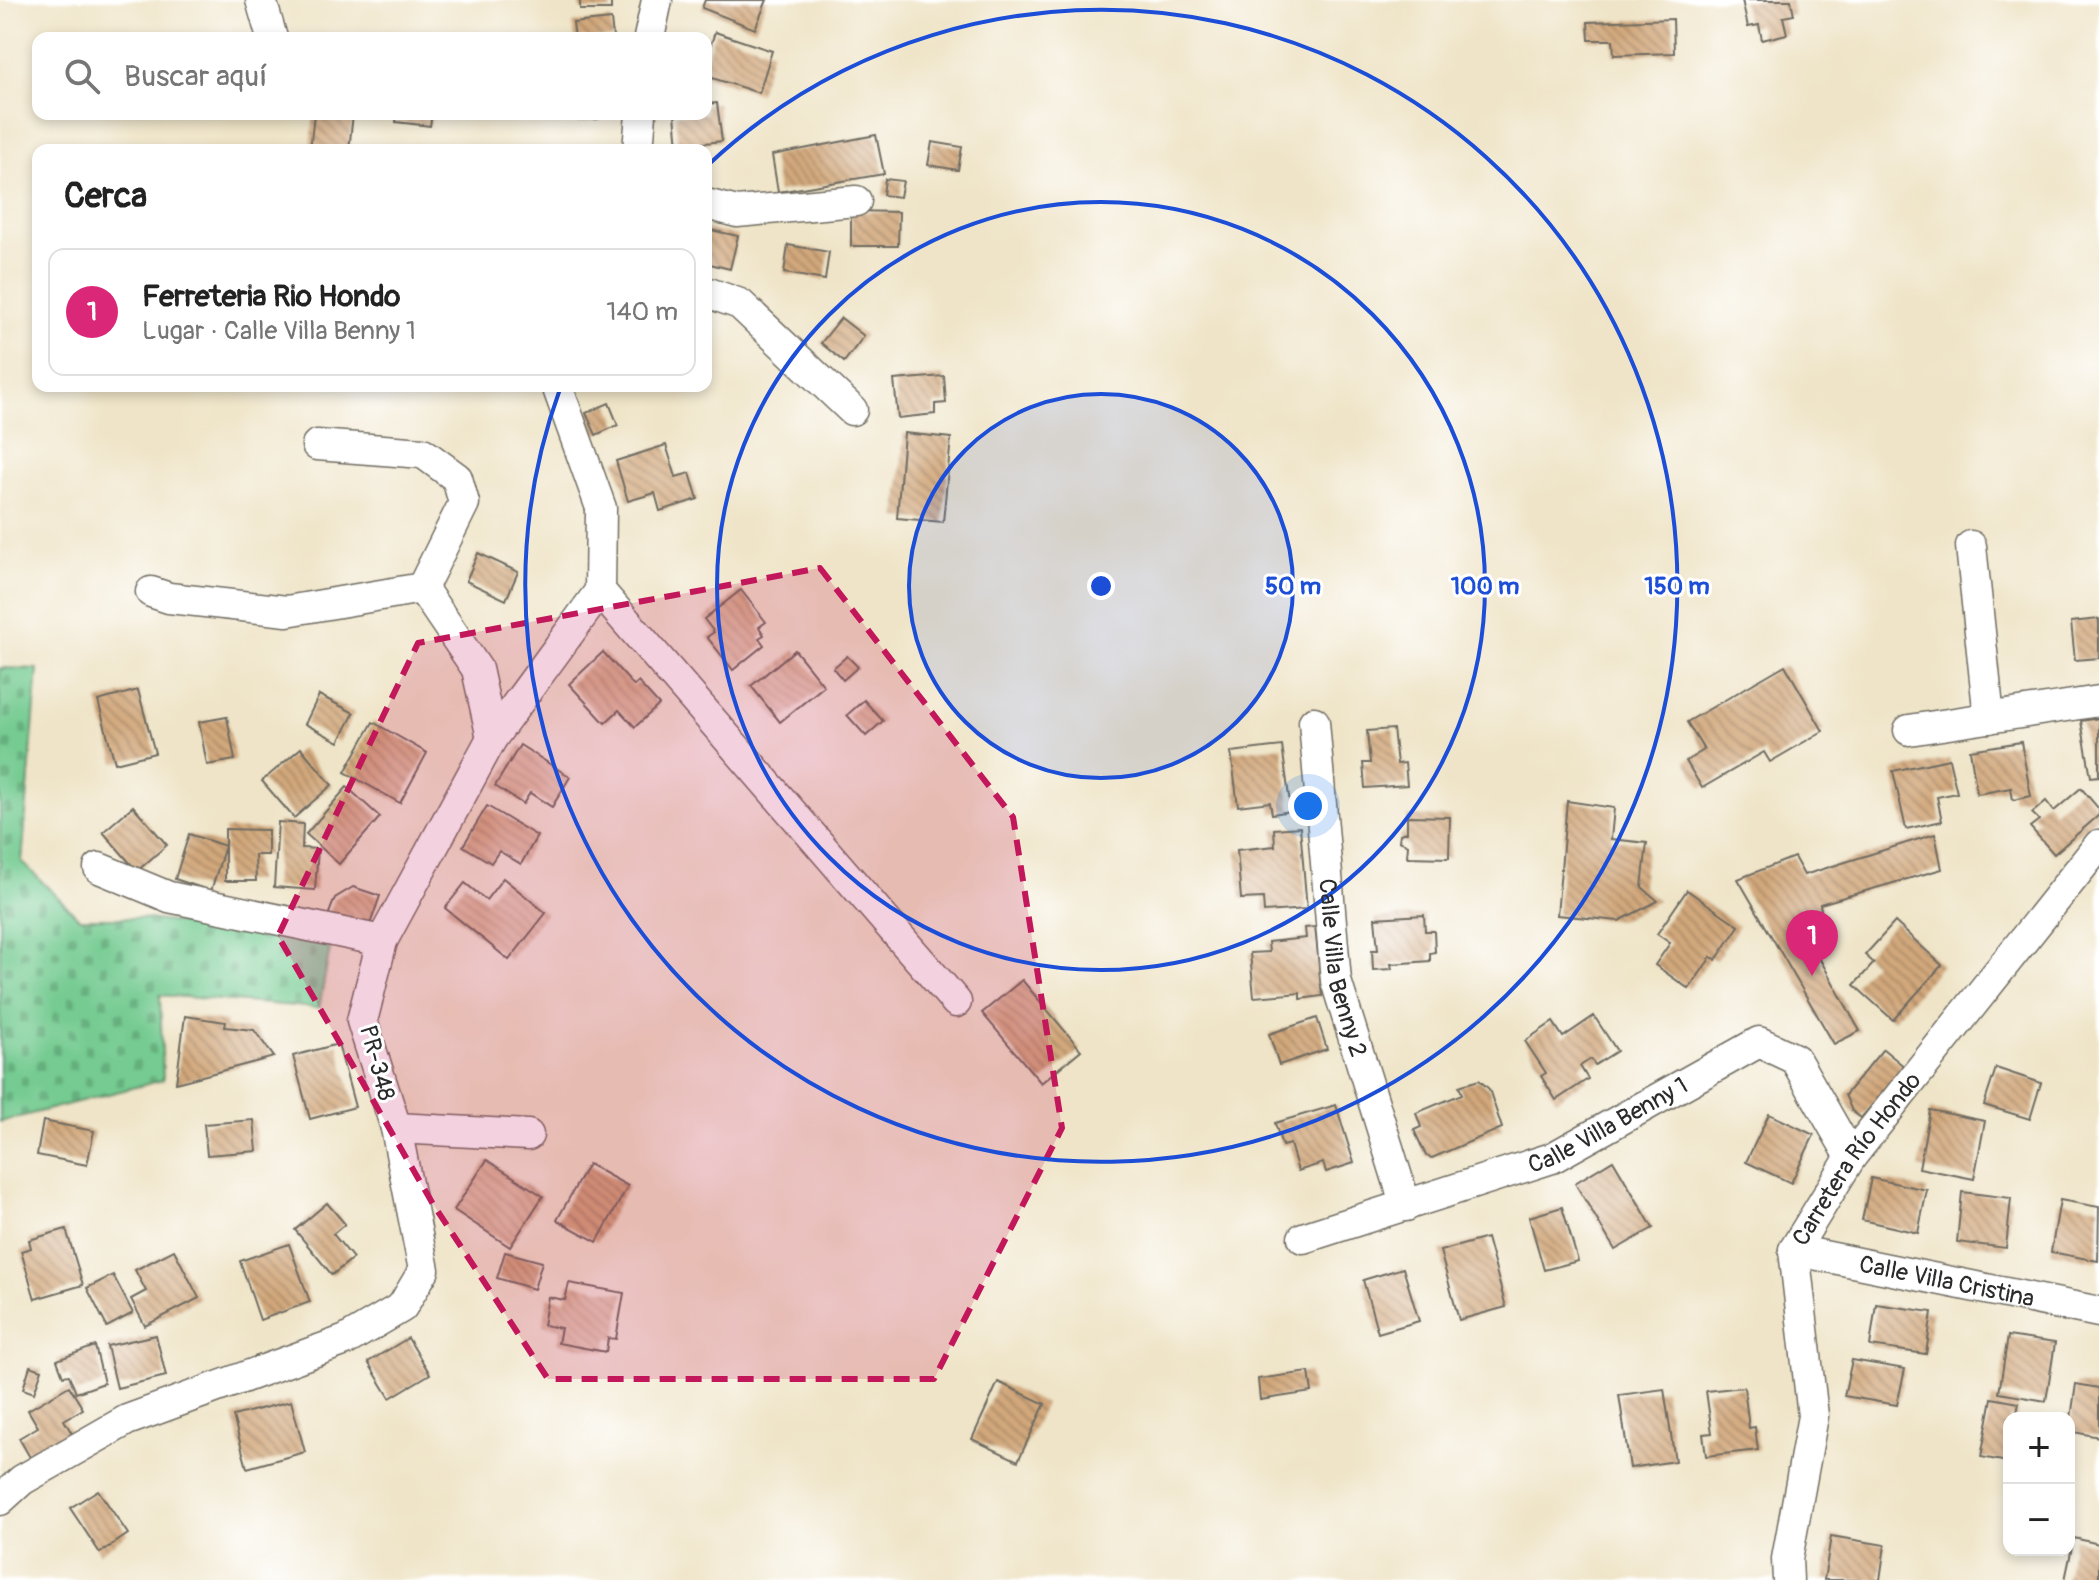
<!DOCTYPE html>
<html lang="es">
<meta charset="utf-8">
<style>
body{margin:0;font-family:Pangolin,sans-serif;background:#f2f2f2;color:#222}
.controls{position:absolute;right:24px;bottom:24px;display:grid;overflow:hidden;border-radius:16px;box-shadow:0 4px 12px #0003}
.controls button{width:72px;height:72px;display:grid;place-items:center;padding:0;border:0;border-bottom:2px solid #e0e0e0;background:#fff;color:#222;font:40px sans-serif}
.you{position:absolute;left:1308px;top:806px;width:28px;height:28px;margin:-20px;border:6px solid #fff;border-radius:50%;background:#1a73e8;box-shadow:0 0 0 12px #1a73e833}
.badge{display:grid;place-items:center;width:52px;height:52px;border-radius:50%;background:#db2777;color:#fff;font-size:26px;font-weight:700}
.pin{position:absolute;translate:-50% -66px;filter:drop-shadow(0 2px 4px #0008)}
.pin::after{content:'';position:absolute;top:42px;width:28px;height:24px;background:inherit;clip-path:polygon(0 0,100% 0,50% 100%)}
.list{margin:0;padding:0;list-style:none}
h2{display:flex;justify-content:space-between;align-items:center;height:104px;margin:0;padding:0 32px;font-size:34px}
h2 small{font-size:26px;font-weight:400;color:#767676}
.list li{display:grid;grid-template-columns:52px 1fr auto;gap:24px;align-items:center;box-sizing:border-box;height:128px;margin:0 16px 16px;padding:0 16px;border:2px solid #e0e0e0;border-radius:16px}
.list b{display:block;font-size:30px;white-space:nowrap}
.list p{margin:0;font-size:26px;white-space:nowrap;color:#767676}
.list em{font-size:26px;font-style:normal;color:#767676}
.icon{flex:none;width:44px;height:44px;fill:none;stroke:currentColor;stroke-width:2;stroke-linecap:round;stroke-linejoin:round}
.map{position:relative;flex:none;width:2099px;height:1580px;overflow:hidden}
.search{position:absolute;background:#fff;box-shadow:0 4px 12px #0003;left:32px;top:32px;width:680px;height:88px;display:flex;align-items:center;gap:20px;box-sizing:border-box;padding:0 28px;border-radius:16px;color:#767676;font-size:30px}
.panel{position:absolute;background:#fff;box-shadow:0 4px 12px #0003;left:32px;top:144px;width:680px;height:248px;border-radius:16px}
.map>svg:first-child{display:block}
.cemetery{fill:url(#cemetery-stones);stroke:#507b5e;stroke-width:2}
.building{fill:url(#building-back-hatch)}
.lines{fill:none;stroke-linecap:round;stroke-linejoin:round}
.minor-casing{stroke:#706c62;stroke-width:33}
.minor{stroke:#fff;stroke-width:30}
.marked{fill:#c2185b;fill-opacity:0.2;stroke:#c2185b;stroke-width:6;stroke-dasharray:16 10;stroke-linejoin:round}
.ring{fill:none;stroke:#1d4ed8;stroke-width:4}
.labels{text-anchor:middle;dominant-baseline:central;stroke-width:6;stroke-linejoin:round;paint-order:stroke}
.street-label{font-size:24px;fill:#2b2b2b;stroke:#fff}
.centre{fill:#1d4ed8;stroke:#fff;stroke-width:4}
.ring-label{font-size:24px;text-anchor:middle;font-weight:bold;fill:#1d4ed8;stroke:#fff;stroke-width:6;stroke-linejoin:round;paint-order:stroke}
</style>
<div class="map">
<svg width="2099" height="1580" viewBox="0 0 2099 1580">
<defs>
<pattern id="cemetery-stones" width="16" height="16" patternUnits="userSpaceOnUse" patternTransform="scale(2)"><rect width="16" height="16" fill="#74cb91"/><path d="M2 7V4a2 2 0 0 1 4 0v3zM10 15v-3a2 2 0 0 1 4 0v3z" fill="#65ae7d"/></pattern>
<pattern id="building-back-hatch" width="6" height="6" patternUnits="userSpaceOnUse" patternTransform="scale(2)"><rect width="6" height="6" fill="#d2a87c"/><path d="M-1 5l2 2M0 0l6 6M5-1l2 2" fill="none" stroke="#ab8966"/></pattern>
</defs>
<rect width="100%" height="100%" fill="#fff"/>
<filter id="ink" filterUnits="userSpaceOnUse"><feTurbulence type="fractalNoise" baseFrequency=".0125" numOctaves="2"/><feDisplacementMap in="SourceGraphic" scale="16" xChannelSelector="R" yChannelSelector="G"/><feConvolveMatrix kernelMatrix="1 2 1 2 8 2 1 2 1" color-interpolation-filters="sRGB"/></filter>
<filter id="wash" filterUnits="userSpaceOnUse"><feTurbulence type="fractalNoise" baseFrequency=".006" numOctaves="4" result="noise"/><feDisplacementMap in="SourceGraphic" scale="32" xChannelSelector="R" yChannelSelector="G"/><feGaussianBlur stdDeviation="1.8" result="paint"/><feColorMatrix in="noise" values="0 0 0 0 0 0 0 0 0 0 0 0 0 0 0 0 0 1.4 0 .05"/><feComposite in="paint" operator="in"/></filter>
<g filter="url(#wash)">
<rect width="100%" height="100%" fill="#efe4c7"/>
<polygon class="cemetery" points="0,668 38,669 22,862 79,918 140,918 331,943 319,1008 160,995 163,1080 0,1122"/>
<g id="blocks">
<g class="building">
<rect x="580" y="0" width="31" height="10"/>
<polygon points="705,0 767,0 755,29 702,8"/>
<polygon points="1742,0 1791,0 1794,15 1783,17 1787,34 1762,40 1759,25 1748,27"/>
<polygon points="611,19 613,38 575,38 573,23"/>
<polygon points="1673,19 1674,53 1614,55 1613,40 1589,40 1588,22"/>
<polygon points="715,32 772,51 759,93 706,76 706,59"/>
<polygon points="717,103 722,141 678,146 675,114 706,114 706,104"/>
<polygon points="314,114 353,114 349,150 310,150"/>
<polygon points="397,114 432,114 430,126 396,122"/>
<polygon points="565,114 598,114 598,119 565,120"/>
<polygon points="876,135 884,174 778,192 772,155"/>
<polygon points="932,142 962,147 958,170 928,165"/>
<polygon points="885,179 903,181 900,197 883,195"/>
<polygon points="851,211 899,212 898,246 851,246"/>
<polygon points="706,229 738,236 730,269 706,263"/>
<polygon points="788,245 829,252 825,280 784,273"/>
<polygon points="841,318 864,336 844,362 821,343"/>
<polygon points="944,376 946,403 935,404 935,414 898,418 894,380"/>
<polygon points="609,403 618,425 596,435 586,413"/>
<polygon points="904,433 951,438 943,522 897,518"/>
<polygon points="666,445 676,477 690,473 698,499 660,511 655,493 628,501 616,461"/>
<polygon points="478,553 518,572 506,600 466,581"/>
<polygon points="741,590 766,622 759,627 764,635 759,638 764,645 733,670 707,637 714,632 704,619"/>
<polygon points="2099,619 2099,658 2075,660 2071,622"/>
<polygon points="795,650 824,686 780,722 751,686"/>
<polygon points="603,652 634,686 638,682 659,705 635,727 619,710 605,723 569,684"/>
<polygon points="847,656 858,667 843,680 833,668"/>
<polygon points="1785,665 1823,731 1770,762 1764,752 1702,788 1686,761 1704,750 1687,722"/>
<polygon points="138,690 155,753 115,763 98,701"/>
<polygon points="319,695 354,713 339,742 305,724"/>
<polygon points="864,700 883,721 866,736 847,715"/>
<polygon points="227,717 235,760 207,765 199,722"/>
<polygon points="2099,718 2099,776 2091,777 2081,721"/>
<polygon points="373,722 427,753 400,803 345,772"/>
<polygon points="1393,729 1397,764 1405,763 1407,785 1365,788 1363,763 1370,763 1367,731"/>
<polygon points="2021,742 2031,796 2013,800 2011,788 1977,794 1970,750"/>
<polygon points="520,745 570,777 552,807 530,793 523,804 495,786"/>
<polygon points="1282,746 1291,811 1272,814 1270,802 1238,806 1231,752"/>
<polygon points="301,748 332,785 294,818 262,781"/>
<polygon points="1949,759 1957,793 1937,797 1942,821 1906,829 1893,771"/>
<polygon points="347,787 380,817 339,864 306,834"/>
<polygon points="2081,788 2099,809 2099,815 2054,854 2030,827 2039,820 2032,813 2046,801 2054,811"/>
<polygon points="1567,801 1614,808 1611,839 1647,843 1642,887 1658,901 1619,921 1557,915"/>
<polygon points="133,806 167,845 137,871 103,832"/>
<polygon points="487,806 537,836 521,864 499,851 491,863 463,846"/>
<polygon points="1407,816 1450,817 1449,858 1407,857 1408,845 1399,841 1400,834 1407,832"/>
<polygon points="278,822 303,824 302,848 318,849 315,890 274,887"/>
<polygon points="1300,827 1307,909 1264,912 1263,898 1241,899 1237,850 1275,846 1274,829"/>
<polygon points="225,829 268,830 268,855 255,855 256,881 225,881"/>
<polygon points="189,834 225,846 211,891 175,879"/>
<polygon points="1935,834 1942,869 1820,904 1821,910 1798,920 1860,1031 1834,1044 1738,879 1794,857 1804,875"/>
<polygon points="503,878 546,913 509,960 445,908 465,883 486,900"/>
<polygon points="353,887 380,896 368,930 328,916 335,898"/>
<polygon points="1687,890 1739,926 1716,960 1711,957 1689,989 1655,965 1670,943 1657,934"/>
<polygon points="1424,915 1425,931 1434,931 1435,952 1430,953 1430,961 1391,964 1392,969 1373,970 1372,950 1378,950 1375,918"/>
<polygon points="1895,922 1942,965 1893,1020 1854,985 1874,963 1865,955"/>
<polygon points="1315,927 1322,996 1300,999 1300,993 1254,997 1250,953 1269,952 1268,942 1306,938 1305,928"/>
<polygon points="1022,980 1081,1050 1041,1083 982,1013"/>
<polygon points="185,1016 226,1022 225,1027 254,1030 274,1057 176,1083"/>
<polygon points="1594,1016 1617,1051 1595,1065 1591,1059 1580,1066 1588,1079 1556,1100 1541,1076 1546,1073 1525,1041 1553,1022 1563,1037"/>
<polygon points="1317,1018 1327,1049 1279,1065 1269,1034"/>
<polygon points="338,1044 355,1107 310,1119 293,1056"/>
<polygon points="1883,1049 1905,1067 1861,1118 1852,1111 1845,1095"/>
<polygon points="1996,1068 2041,1083 2030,1119 1984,1105"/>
<polygon points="1479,1080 1489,1089 1502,1128 1432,1158 1426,1156 1414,1130 1421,1127 1416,1113 1462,1094 1459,1086"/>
<polygon points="1336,1105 1354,1163 1326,1172 1323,1163 1298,1171 1290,1144 1282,1146 1275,1123"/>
<polygon points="1930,1110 1985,1121 1974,1179 1919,1168"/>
<polygon points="1769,1114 1814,1135 1791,1183 1746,1162"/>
<polygon points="254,1120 257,1151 207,1155 204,1124"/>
<polygon points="43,1121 94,1131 87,1165 37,1155"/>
<polygon points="487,1160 543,1196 510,1247 454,1210"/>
<polygon points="1613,1160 1653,1228 1615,1250 1575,1183"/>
<polygon points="588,1164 628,1186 597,1242 557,1220"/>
<polygon points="1871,1178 1927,1190 1918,1233 1862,1220"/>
<polygon points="1962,1192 2011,1198 2006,1248 1957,1242"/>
<polygon points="2060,1200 2099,1207 2098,1261 2051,1252"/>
<polygon points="327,1203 345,1224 333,1234 353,1258 332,1275 295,1230"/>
<polygon points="1562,1207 1578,1261 1544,1270 1529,1217"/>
<polygon points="66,1229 83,1285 35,1299 21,1251 31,1248 29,1240"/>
<polygon points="1487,1238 1506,1307 1459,1320 1440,1251"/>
<polygon points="289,1244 310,1302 260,1320 240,1261"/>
<polygon points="174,1250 199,1298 145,1326 131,1299 146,1291 135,1270"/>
<polygon points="505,1252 542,1262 534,1289 497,1278"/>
<polygon points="1403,1268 1419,1321 1378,1333 1363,1280"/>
<polygon points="113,1275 133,1313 107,1327 87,1288"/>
<polygon points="569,1283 624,1293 616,1339 608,1338 606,1352 558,1343 561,1328 543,1325 548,1297 565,1300"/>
<polygon points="1876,1304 1932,1312 1926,1354 1870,1346"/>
<polygon points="156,1335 166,1376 117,1388 107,1346"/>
<polygon points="2008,1336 2055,1343 2046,1401 1999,1393"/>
<polygon points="408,1338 430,1374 390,1398 368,1362"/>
<polygon points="95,1346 104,1383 76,1393 69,1375 63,1376 57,1360"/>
<polygon points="1852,1360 1905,1369 1897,1405 1844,1396"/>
<polygon points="30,1366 42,1370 34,1393 23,1389"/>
<polygon points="1309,1372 1312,1392 1260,1400 1258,1379"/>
<polygon points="998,1382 1045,1404 1018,1461 972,1439"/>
<polygon points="2076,1384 2099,1388 2099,1437 2069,1431"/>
<polygon points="69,1386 83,1409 64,1420 74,1437 32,1461 19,1438 38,1427 28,1410"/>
<polygon points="1744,1387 1749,1428 1755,1427 1758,1450 1706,1456 1703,1434 1712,1433 1706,1391"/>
<polygon points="1664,1389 1675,1461 1630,1468 1619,1395"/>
<polygon points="1992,1398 2019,1403 2016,1418 2009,1418 2008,1462 1981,1457"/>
<polygon points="291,1401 305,1452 247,1468 233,1416"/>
<polygon points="98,1490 128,1534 100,1553 70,1508"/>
<polygon points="1831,1536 1885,1545 1880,1580 1824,1580"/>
<polygon points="2074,1538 2099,1544 2099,1580 2065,1580"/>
</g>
</g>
</g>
<g filter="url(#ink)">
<use href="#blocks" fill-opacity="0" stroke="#706c62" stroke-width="2"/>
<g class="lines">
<g class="minor-casing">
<g id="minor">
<polyline points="261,0 272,38"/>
<polyline points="649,38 657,0"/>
<polyline points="638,150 641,114"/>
<polyline points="706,204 737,212 856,201"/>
<polyline points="706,292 740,304 852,410"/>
<polyline points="1971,546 1989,718"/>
<polyline points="422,588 477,669 492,738"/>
<polyline points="600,591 956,1002"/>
<polyline points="151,592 169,598 287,611 422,588 464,503 457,478 423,453 317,445"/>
<path id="s1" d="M1314,722L1336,981L1406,1206"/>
<polyline points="1909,730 2099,701"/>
<polyline points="99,868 169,897 382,941"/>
<polyline points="396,1128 528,1135"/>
<path id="s2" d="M1303,1238L1552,1158L1759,1042L1795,1059L1851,1157"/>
<path id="s3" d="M1794,1250L2099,1312"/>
<polyline points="0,1500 22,1480 127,1420 346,1340 402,1307 424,1270 396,1128 362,1021 382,941 492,738 600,591 601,508 557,386"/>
<path id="s4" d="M1788,1580L1787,1559L1813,1416L1794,1250L1851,1157L2099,845"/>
</g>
</g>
<use href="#minor" class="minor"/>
</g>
</g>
<path class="marked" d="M820,568L1013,817L1062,1128L934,1379H548L433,1204L278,936L418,643Z"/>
<circle cx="1101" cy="586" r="192" fill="#1d4ed8" fill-opacity=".12"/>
<g class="ring">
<circle cx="1101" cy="586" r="192"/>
<circle cx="1101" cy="586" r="384"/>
<path d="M708 165A576 576 0 1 1 560 389"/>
</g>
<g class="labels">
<g class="street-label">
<text stroke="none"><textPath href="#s1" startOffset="248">Calle Villa Benny 2</textPath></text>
<text transform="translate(377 1063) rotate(75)">PR-348</text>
<text stroke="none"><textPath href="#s2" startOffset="326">Calle Villa Benny 1</textPath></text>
<text stroke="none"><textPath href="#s4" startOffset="444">Carretera Río Hondo</textPath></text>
<text stroke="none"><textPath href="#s3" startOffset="156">Calle Villa Cristina</textPath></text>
</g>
</g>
<circle cx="1101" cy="586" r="12" class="centre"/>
<g class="ring-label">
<text x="1293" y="594">50 m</text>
<text x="1485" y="594">100 m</text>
<text x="1677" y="594">150 m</text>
</g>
</svg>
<div class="controls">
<button>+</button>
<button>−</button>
</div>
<div class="you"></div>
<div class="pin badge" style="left:1812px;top:976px">1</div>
<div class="search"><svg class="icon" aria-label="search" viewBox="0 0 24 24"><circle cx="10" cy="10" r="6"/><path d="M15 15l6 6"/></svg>Buscar aquí</div>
<section class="panel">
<h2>Cerca<small></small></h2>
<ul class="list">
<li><span class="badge">1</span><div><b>Ferreteria Rio Hondo</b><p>Lugar · Calle Villa Benny 1</p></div><em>140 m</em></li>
</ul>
</section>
</div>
